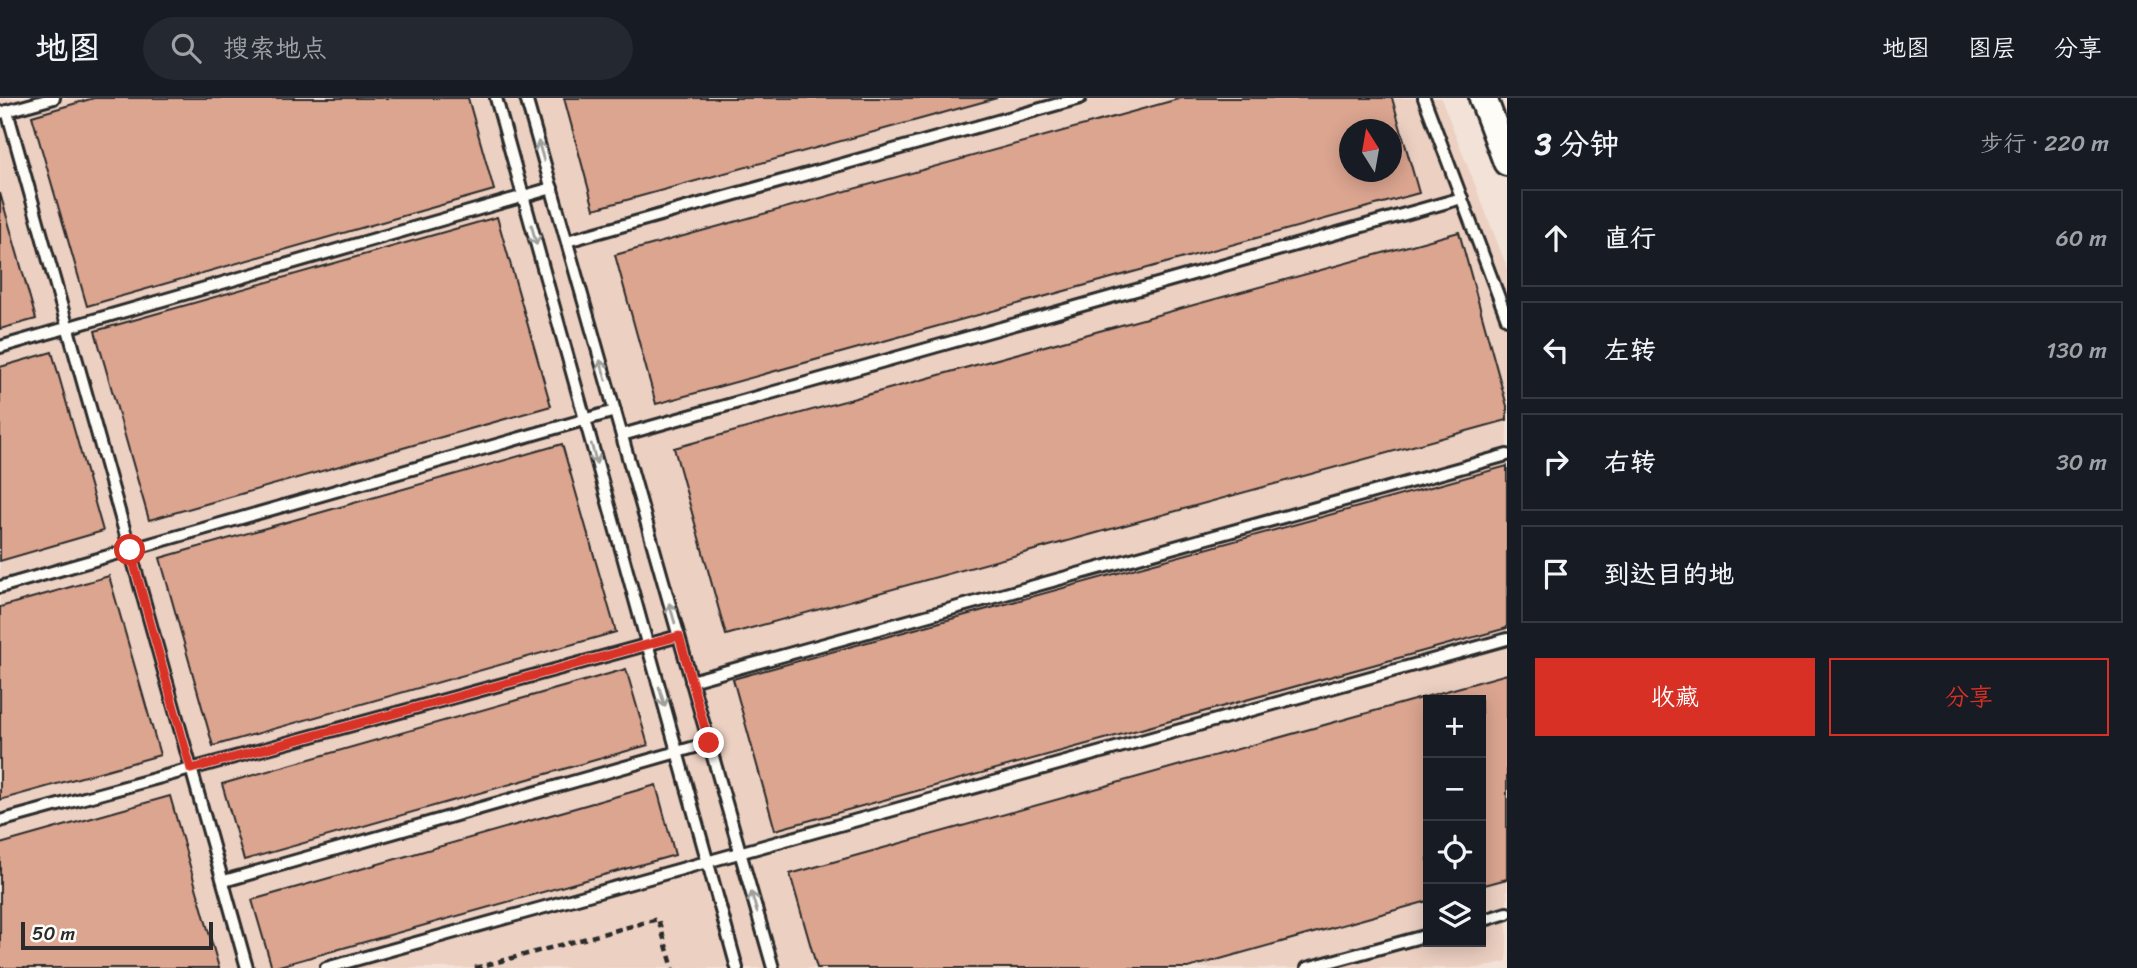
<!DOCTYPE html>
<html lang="zh">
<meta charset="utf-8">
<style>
body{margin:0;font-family:Sriracha,"LXGW WenKai TC",sans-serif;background:#242831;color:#f1f3f6}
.controls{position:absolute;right:21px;bottom:21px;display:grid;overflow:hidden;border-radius:0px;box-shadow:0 4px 18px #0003}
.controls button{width:63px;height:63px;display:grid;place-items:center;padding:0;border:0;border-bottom:2px solid #363941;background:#171b24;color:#f1f3f6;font:35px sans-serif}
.compass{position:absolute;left:1339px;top:21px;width:63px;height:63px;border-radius:50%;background:#171b24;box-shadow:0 4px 18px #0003;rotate:349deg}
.scale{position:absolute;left:21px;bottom:18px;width:192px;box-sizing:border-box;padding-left:7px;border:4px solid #2b2b2b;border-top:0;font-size:19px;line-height:24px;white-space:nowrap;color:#2b2b2b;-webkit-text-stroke:5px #fdfcf7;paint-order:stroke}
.stop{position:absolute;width:21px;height:21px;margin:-16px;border:5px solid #d93025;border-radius:50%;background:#fff}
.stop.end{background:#d93025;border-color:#fff;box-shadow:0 2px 7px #0008}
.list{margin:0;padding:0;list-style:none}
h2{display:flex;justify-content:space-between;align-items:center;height:91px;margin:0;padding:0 28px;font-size:30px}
h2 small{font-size:23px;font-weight:400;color:#9ea1a6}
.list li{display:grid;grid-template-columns:46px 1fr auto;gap:21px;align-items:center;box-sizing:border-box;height:98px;margin:0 14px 14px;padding:0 14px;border:2px solid #363941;border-radius:0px}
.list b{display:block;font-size:26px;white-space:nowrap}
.list em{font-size:23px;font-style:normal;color:#9ea1a6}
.actions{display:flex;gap:14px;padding:21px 28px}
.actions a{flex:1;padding:16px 0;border:2px solid #d93025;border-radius:0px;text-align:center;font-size:24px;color:#d93025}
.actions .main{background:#d93025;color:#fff}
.icon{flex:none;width:38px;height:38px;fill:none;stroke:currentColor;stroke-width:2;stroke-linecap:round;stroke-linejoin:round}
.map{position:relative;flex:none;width:1507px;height:870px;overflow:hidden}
header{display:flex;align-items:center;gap:42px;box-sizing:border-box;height:98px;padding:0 35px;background:#171b24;border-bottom:2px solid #363941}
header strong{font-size:33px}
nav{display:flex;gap:38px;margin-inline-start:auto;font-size:24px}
.search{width:490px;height:63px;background:#242831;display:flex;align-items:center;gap:18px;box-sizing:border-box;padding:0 24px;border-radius:38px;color:#9ea1a6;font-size:26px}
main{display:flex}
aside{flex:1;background:#171b24}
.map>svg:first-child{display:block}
.built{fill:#ecd0c2;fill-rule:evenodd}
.building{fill:#dba590;stroke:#2b2b2b;stroke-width:2;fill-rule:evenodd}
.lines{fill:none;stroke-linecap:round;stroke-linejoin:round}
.service-casing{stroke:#2b2b2b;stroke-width:16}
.tertiary-casing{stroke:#2b2b2b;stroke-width:32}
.path{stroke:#2b2b2b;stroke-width:4.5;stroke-dasharray:7 5;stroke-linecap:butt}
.service{stroke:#fdfcf7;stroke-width:10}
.tertiary{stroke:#fdfcf7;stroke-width:26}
.oneway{stroke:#9e9e9b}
.route{stroke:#d93025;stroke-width:9}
</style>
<header>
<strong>地图</strong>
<div class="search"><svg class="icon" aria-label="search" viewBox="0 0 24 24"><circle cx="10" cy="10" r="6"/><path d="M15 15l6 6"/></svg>搜索地点</div>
<nav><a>地图</a><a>图层</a><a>分享</a></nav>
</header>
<main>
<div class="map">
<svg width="1507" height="870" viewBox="0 0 1507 870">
<rect width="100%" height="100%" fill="#f3e2d8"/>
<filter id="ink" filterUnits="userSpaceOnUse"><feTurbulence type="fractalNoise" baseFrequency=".0143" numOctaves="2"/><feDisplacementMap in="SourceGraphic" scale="14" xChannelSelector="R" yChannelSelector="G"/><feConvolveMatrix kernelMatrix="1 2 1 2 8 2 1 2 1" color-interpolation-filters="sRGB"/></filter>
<g filter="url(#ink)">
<path class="built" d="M0,0H1441L1507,169V863L1479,870H0ZM1350,32H1392V74H1350ZM1428,602H1481V844H1428Z"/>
<g class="building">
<polygon points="94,0 468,0 494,92 87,208 32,18"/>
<polygon points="564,0 997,0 594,111"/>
<path d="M1182,0H1392L1419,95L656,306L615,157ZM1350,32H1392V74H1350Z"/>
<polygon points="0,95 36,221 0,231"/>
<polygon points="497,119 551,308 149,422 95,233"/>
<polygon points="1459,134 1507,308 1507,322 726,537 674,350"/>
<polygon points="52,254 103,433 0,463 0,269"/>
<polygon points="562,346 616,534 213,648 160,460"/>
<polygon points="1507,368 1507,530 775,732 733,581"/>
<polygon points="109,478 160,657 0,702 0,509"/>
<polygon points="626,571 648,647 244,762 222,686"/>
<polygon points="1507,576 1507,781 1481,788 1481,602 1428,602 1428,803 1188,870 817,870 790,776"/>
<polygon points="656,687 675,757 272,870 252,802"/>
<polygon points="170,698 219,870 0,870 0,746"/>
</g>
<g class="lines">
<g class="service-casing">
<g id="service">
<polyline points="496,0 737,870"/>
<polyline points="526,0 773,870"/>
<polyline points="1424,0 1507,221"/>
<polyline points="7,13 247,870"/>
<polyline points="0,15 54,0"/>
<polyline points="567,143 1080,0"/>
<polyline points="0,249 552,90"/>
<polyline points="622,337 1462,100"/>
<polyline points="0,489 615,313"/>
<polyline points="691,583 1507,357"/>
<polyline points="0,723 679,538"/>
<polyline points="224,783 709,645"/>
<polyline points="1481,823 1507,815"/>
<polyline points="326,870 1507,541"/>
<polyline points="1307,870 1428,837"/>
</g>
</g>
<g class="tertiary-casing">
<polyline id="tertiary" points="1483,0 1507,64"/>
</g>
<polyline class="path" points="475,870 658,821 673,870"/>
<use href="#service" class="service"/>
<use href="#tertiary" class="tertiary"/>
</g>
<defs><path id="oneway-shaft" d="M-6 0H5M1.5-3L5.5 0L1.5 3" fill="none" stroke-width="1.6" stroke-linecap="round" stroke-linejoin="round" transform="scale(1.75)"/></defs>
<g class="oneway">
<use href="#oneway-shaft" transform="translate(541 53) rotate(-106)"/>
<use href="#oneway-shaft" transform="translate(534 137) rotate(75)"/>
<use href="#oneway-shaft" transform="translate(603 272) rotate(-106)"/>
<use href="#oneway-shaft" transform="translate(594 356) rotate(75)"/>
<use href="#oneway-shaft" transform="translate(672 515) rotate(-106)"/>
<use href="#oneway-shaft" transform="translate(662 599) rotate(74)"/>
<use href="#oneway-shaft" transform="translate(754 804) rotate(-106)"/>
</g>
</g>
<g class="lines" filter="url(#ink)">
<polyline class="route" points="130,452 191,671 679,538 709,645"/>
</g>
</svg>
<div class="controls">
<button>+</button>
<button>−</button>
<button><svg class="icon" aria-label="locate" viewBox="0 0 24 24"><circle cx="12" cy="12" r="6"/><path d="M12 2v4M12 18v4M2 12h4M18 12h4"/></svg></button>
<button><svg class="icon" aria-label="layers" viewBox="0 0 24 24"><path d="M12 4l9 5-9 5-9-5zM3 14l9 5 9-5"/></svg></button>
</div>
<svg class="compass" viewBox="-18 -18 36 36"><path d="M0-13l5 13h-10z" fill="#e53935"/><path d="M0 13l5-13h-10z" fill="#9ea1a6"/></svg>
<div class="scale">50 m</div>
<div class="stop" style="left:130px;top:452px"></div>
<div class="stop end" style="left:709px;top:645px"></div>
</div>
<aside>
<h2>3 分钟<small>步行 · 220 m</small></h2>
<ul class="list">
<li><svg class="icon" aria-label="ahead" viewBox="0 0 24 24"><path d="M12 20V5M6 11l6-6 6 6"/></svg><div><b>直行</b></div><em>60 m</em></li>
<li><svg class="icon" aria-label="left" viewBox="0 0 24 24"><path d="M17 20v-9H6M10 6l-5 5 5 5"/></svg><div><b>左转</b></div><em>130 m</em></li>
<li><svg class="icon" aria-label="right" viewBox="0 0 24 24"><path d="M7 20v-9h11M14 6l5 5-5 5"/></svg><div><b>右转</b></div><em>30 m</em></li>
<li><svg class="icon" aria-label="arrive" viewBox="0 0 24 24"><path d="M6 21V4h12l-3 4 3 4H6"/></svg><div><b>到达目的地</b></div></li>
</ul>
<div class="actions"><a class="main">收藏</a><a>分享</a></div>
</aside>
</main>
